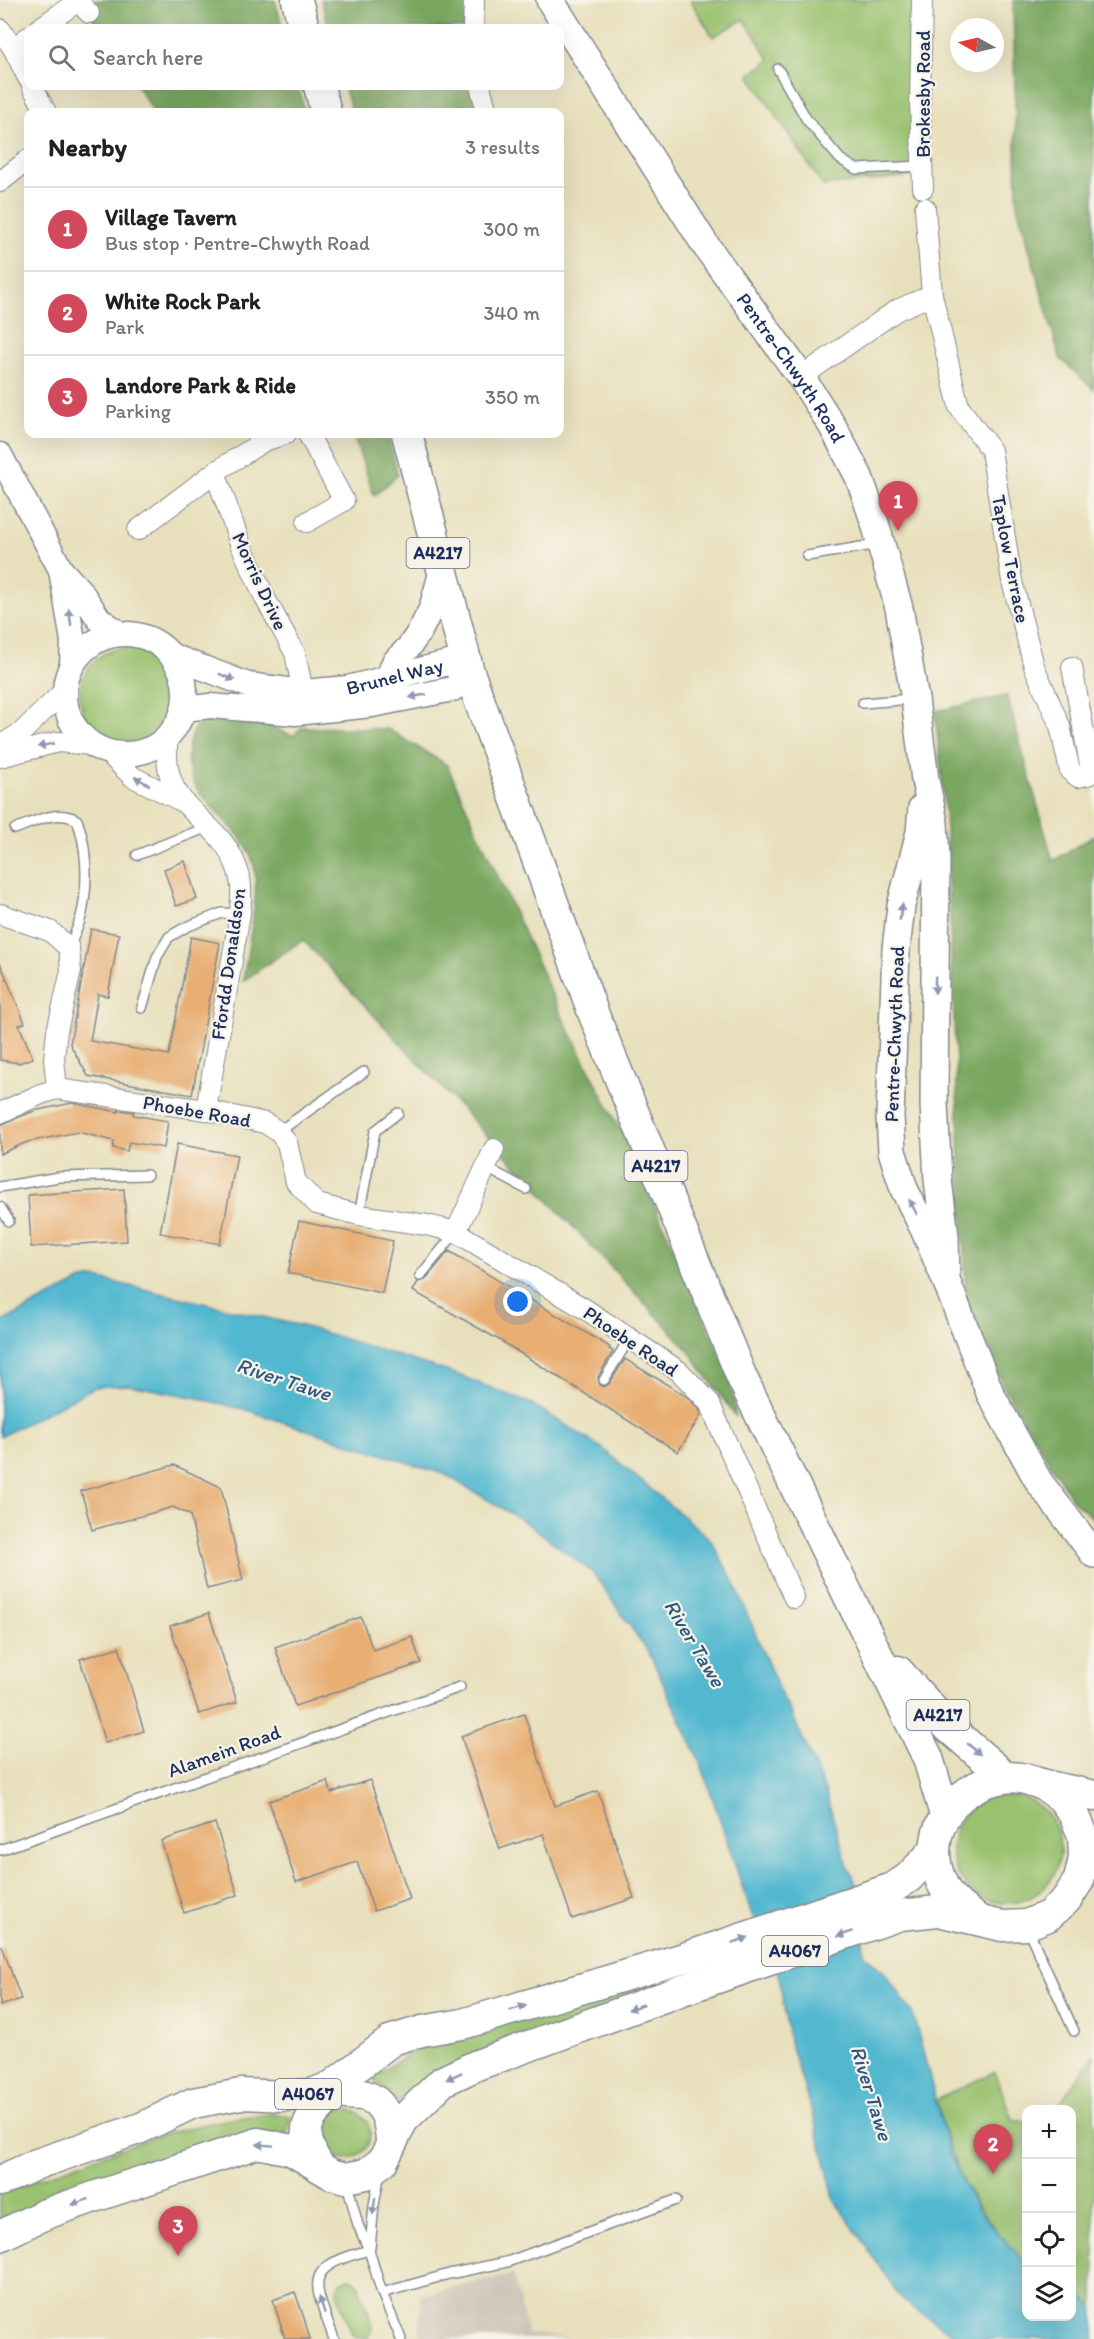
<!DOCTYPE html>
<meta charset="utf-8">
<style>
body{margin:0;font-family:Itim,sans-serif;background:#f2f2f2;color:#202124}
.controls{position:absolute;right:18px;bottom:18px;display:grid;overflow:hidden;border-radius:12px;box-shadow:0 6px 24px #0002}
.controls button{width:54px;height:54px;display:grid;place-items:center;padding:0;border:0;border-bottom:2px solid #e0e0e0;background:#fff;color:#202124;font:30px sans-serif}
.compass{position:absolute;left:950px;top:18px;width:54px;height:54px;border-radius:50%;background:#fff;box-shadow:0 6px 24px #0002;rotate:278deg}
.you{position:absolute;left:518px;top:1302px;width:21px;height:21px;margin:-15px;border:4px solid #fff;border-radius:50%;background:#1a73e8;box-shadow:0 0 0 9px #1a73e833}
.badge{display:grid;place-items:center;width:39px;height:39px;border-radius:50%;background:#d1495b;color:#fff;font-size:20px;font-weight:700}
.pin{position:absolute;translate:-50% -50px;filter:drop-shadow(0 2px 3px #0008)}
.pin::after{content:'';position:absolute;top:32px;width:21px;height:18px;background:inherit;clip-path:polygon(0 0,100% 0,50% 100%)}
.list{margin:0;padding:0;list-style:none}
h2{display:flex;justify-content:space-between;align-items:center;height:78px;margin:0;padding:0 24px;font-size:26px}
h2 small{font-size:20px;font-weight:400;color:#757577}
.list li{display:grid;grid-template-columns:39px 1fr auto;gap:18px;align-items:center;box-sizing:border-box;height:84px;padding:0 24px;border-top:2px solid #e0e0e0}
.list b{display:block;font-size:22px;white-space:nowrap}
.list p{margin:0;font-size:20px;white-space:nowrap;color:#757577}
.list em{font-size:20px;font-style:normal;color:#757577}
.icon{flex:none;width:33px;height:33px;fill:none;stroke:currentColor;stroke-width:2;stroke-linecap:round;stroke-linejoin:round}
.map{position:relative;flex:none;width:1094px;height:2339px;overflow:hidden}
.search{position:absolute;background:#fff;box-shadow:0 6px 24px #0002;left:24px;top:24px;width:540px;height:66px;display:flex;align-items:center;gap:15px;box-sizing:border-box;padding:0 21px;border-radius:12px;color:#757577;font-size:22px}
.panel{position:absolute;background:#fff;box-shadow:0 6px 24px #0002;left:24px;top:108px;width:540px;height:330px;border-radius:12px}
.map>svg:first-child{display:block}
.industrial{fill:#cbc3b8}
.green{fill:#99c16e;stroke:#5a7866;stroke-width:1.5}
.forest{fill:#7aa761;stroke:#4a6b60;stroke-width:1.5}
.water{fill:#51b8d0;stroke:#367497;stroke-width:1.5}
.building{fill:#e8ae72}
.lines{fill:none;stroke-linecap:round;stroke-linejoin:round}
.service-casing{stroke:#82888d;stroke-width:12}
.minor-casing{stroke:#82888d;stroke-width:22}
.tertiary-casing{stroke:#82888d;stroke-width:27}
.secondary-casing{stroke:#82888d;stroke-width:30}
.primary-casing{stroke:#82888d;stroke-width:33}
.service{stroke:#fff;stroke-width:9}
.minor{stroke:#fff;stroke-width:20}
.tertiary{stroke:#fff;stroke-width:24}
.secondary{stroke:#fff;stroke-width:27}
.primary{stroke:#fff;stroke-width:30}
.oneway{fill:#8d97ae}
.labels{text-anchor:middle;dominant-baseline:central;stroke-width:4.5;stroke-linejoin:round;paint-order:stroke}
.shield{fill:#f7f3e8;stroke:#5d6a87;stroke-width:1.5}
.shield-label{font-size:18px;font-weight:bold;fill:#1b2f5e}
.street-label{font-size:20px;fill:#1b2f5e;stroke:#f7f3e8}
.water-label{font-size:21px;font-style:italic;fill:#2b5880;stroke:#f7f3e8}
</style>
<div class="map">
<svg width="1094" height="2339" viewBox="0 0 1094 2339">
<rect width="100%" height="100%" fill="#f7f3e8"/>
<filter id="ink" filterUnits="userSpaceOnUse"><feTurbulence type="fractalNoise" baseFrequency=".0167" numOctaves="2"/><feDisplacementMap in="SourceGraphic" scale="12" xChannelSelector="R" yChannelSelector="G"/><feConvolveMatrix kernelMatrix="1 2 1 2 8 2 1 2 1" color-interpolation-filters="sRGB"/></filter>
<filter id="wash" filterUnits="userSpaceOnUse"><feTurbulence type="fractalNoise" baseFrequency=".008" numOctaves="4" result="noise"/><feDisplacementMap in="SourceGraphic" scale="24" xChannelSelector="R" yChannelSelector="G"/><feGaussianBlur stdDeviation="1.35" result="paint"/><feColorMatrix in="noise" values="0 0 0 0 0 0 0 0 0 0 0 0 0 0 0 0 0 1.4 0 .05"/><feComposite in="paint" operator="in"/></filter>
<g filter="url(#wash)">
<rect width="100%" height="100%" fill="#e8e0bc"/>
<polygon class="industrial" points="513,2274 527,2333 571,2339 423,2339 420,2331 421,2295"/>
<g class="green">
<polygon points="690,0 918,0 919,175 823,186 749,75 770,60 744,19 713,37"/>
<circle cx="127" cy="695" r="47"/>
<circle cx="1006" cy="1849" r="54"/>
<path d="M726,1956L402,2102L396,2101L374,2080L375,2077C392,2063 409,2053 430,2045Z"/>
<polygon points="1094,2055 1094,2305 1072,2291 1072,2110 1056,2109"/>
<path d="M994,2072L1014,2121H1026V2264C1017,2257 1009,2245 1001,2236C961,2190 951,2158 936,2100Z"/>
<circle cx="345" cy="2134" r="25"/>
<path d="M272,2114L291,2116L286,2137L0,2226V2194L4,2192C92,2159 178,2121 272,2114Z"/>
<polygon points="347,2278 352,2278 359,2286 373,2325 371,2335 368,2339 353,2337 337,2293 339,2283"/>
</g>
<g class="forest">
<polygon points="81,0 275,0 283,28 99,28"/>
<polygon points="321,0 473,0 473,28 329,28"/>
<polygon points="1013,0 1094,0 1094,390 1060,358 1017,206"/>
<polygon points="137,86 298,86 305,112 154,112"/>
<polygon points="344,86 480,86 487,112 352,112"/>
<polygon points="353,434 387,434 398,475 374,496"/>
<polygon points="1007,696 1053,861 1094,835 1094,1519 1072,1500 1004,1388 966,1299 945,811 935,711"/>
<path d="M203,717L260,722L293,736L302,727L388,729L447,765L563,1018L629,1147L730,1377L736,1417L685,1346L303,940L243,981C247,950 260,896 254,866C244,820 181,802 188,750C191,733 192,730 203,717Z"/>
</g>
<polygon class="water" points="96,1278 306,1327 453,1373 532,1404 602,1448 710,1539 733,1580 780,1692 793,1716 824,1788 848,1867 860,1892 864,1954 886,1974 913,2014 950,2155 968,2192 979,2211 1026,2264 1026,2316 1072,2316 1072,2291 1094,2305 1094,2339 960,2339 903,2301 835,2201 814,2118 789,2041 777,1963 752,1915 701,1764 649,1653 593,1573 530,1525 446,1475 246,1410 198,1398 129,1385 95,1387 0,1437 0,1323 82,1280"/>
<g id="blocks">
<g class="building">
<polygon points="185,861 197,899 176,906 164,869"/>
<polygon points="91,929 119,934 108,996 98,994 90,1041 169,1055 191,937 220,943 192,1095 88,1076 70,1044"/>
<polygon points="0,963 25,1023 19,1025 33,1058 19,1063 0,1060"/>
<polygon points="72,1103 119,1112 119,1110 134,1112 133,1115 168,1121 164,1148 129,1142 127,1151 113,1148 114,1141 78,1132 27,1142 0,1154 0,1125 34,1111"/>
<polygon points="177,1144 237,1155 220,1244 160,1233"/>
<polygon points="124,1189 127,1241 31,1247 28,1195"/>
<polygon points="299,1221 393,1241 382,1293 288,1273"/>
<polygon points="449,1251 610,1347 609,1349 613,1351 598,1377 600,1385 604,1387 609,1384 625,1359 686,1396 699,1409 701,1415 678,1452 501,1341 413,1291 418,1282 425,1280"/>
<polygon points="174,1465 221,1487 243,1580 207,1589 190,1515 173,1507 92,1530 81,1491"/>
<polygon points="209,1613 237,1702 199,1714 170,1626"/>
<polygon points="361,1617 373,1650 412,1637 421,1663 295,1706 275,1647"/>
<polygon points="119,1647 144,1731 105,1743 80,1659"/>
<polygon points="524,1714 555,1806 598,1791 634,1898 572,1919 543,1834 500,1849 461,1736"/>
<polygon points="370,1780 410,1899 374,1911 357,1862 296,1882 269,1801 328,1781 331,1793"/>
<polygon points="215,1823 238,1895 184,1913 161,1841"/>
<polygon points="0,1946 2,1946 21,1999 0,2006"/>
<polygon points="295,2292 304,2318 310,2339 285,2339 273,2300"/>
</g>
</g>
</g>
<g filter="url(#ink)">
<use href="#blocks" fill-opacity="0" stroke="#82888d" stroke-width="1.5"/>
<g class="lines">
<g class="service-casing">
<g id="service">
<polyline points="778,69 807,120 840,159 856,169 923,166"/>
<polyline points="807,556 879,544"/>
<polyline points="863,703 912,699"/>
<path d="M15,829C36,821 56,809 77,820C87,847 88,880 83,908C81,922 74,935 69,948"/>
<polyline points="137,855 208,827"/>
<polyline points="142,1008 157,957 169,937 186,927 222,913 240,914"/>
<polyline points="278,1132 364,1072"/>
<polyline points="485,1167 526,1189"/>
<polyline points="0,1187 59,1177 147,1175"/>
<polyline points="0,1207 9,1221"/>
<polyline points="359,1215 375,1131 398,1113"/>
<polyline points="420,1276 456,1232"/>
<polyline points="604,1380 629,1339"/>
<polyline points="0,1850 460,1687"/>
<polyline points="1027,1927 1074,2031"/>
<polyline points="347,2183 358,2225 369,2250 382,2293 401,2339"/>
<polyline points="370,2248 374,2205 380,2172"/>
<polyline points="382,2293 449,2274 507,2262 676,2200"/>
<path d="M334,2339C314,2281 300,2269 369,2250"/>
</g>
</g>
<g class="minor-casing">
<g id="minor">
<polyline points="922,0 920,101 923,188"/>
<polyline points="40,28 78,1 89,13"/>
<polyline points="473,28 474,0"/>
<polyline points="0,29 13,48 28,78"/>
<polyline points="13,48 28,37"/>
<polyline points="32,86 46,112"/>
<polyline points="480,86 487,112"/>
<polyline points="0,182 28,160"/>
<polyline points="932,295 959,407 991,450 1012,581 1034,666 1060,726 1070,771 1078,777 1088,775 1090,765 1072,667"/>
<polyline points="801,377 897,310 932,295 925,208"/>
<polyline points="258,434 264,441 215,472 240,543 266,600 295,653 303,692"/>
<polyline points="264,441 286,434"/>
<polyline points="307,522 344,501 308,434"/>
<polyline points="138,530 215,472"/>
<path d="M168,736C158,814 217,811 237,868C243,883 241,898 240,914L206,1110"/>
<polyline points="0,746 22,732 65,690"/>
<polyline points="107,752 133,777 183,802"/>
<polyline points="0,757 58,742 92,745"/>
<polyline points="0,914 50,931 69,948 71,971 57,1031 54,1059 57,1089"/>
<polyline points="0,1113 41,1094 57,1089 206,1110 265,1123 279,1132 287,1143 296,1182 317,1204 359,1215 427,1225 456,1232 585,1309 679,1371 709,1402 794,1598"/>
<polyline points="456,1232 494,1149"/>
</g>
</g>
<g class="tertiary-casing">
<g id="tertiary">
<polyline points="0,455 61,570 81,592 99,619 119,633"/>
<polyline points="61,570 73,641 72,665"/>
<circle cx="125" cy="694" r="60"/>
<path id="s1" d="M172,656L248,685L303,692L348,688L448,663L469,672L453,689L372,705L295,713L210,706L184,709"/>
<polyline points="387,680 394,662 409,647 420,631 431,609 442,570"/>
</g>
</g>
<g class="secondary-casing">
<g id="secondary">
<path id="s2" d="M550,0L706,246L801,377L833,427L859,477L875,523L899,608L915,699L925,780L934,822L936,858L934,1104L938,1180L945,1237L946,1280"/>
<polyline points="922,808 920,832 901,906 896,949 890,1117 892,1151 904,1189 924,1229 946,1280 990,1393 1039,1482 1094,1554"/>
</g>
</g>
<g class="primary-casing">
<g id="primary">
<polyline points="297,0 304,28"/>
<polyline points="319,86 326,112"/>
<polyline points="407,434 469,672 594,1015 742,1378 928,1758 945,1815"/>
<polyline points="898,1671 949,1728 1006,1777"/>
<path d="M977,1919C965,1911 954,1903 946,1891C917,1841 949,1786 1004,1778C1018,1775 1031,1781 1044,1785C1061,1789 1077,1792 1094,1796"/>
<path d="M346,2094C352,2095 361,2094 366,2096C386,2103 390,2123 391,2141"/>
<path d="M319,2166C304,2142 300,2125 322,2105"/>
<polyline points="0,2181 37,2164 141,2128 193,2103 241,2094 286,2096 312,2094 332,2086 392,2040 422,2031 462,2024 500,2013 684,1958 893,1888 908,1878 935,1850"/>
<polyline points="0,2236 43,2215 94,2197 258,2143 291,2150 331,2174 346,2178 366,2174 383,2161 403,2120 443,2081 477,2065 691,1987 900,1915 938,1911 1002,1926 1026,1925 1048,1916 1066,1900 1079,1880 1084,1858 1083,1835 1074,1814 1061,1797 1042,1784"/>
</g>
</g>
<use href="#service" class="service"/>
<use href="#minor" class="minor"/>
<use href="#tertiary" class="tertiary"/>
<use href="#secondary" class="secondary"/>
<use href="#primary" class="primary"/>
</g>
<defs><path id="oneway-solid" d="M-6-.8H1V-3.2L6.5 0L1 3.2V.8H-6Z" transform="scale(1.5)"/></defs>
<g class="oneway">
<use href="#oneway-solid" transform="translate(70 617) rotate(-98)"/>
<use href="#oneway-solid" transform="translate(227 677) rotate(22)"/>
<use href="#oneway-solid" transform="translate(418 696) rotate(169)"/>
<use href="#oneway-solid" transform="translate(46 745) rotate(168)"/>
<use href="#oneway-solid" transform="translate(142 781) rotate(-151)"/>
<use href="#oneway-solid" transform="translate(901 912) rotate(-81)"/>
<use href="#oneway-solid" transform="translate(935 985) rotate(91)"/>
<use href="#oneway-solid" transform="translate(913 1207) rotate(-118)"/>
<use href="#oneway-solid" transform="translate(974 1749) rotate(41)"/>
<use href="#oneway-solid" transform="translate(845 1934) rotate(161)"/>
<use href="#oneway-solid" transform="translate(740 1940) rotate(-19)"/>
<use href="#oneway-solid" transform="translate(636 2007) rotate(160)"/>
<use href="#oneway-solid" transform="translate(518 2008) rotate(-17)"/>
<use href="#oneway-solid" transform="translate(454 2076) rotate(155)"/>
<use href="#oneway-solid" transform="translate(265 2145) rotate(-176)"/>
<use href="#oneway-solid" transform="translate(80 2202) rotate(160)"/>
<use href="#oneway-solid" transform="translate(374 2206) rotate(98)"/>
<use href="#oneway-solid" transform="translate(322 2305) rotate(-108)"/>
</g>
</g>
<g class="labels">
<g class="shield">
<rect x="406.5" y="538" width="63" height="30" rx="4.5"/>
<rect x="624.5" y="1151" width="63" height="30" rx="4.5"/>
<rect x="906.5" y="1700" width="63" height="30" rx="4.5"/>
<rect x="762" y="1936" width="66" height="30" rx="4.5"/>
<rect x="275" y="2079" width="66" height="30" rx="4.5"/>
</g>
<g class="shield-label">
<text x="438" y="553">A4217</text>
<text x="656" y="1166">A4217</text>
<text x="938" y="1715">A4217</text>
<text x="795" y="1951">A4067</text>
<text x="308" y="2094">A4067</text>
</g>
<g class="street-label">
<text transform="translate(923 94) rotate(-90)">Brokesby Road</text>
<text stroke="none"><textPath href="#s2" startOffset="440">Pentre-Chwyth Road</textPath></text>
<text transform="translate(1011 559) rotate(79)">Taplow Terrace</text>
<text transform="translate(260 581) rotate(65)">Morris Drive</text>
<text stroke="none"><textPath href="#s1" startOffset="230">Brunel Way</textPath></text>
<text transform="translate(228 964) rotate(-82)">Ffordd Donaldson</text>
<text transform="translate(894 1034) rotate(-88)">Pentre-Chwyth Road</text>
<text transform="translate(197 1111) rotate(10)">Phoebe Road</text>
<text transform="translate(631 1341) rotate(34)">Phoebe Road</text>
<text transform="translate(224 1751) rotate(-20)">Alamein Road</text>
</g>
<g class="water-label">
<text transform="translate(284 1379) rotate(18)">River Tawe</text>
<text transform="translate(695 1643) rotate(59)">River Tawe</text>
<text transform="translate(872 2093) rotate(73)">River Tawe</text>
</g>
</g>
</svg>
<div class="controls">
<button>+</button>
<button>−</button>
<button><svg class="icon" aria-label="locate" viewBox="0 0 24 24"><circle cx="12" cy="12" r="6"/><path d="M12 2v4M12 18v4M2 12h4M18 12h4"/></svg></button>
<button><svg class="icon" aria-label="layers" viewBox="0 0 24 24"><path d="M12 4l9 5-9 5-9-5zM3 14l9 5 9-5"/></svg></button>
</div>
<svg class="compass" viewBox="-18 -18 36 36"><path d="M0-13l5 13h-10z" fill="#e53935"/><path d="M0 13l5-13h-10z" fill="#757577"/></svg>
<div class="you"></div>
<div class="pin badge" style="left:898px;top:531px">1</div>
<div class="pin badge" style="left:993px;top:2174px">2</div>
<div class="pin badge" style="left:178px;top:2256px">3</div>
<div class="search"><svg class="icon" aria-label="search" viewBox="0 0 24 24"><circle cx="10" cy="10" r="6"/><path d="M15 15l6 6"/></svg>Search here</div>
<section class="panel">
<h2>Nearby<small>3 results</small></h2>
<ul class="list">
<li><span class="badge">1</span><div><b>Village Tavern</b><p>Bus stop · Pentre-Chwyth Road</p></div><em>300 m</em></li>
<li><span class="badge">2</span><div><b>White Rock Park</b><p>Park</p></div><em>340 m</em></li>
<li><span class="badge">3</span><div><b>Landore Park &amp; Ride</b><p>Parking</p></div><em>350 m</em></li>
</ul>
</section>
</div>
